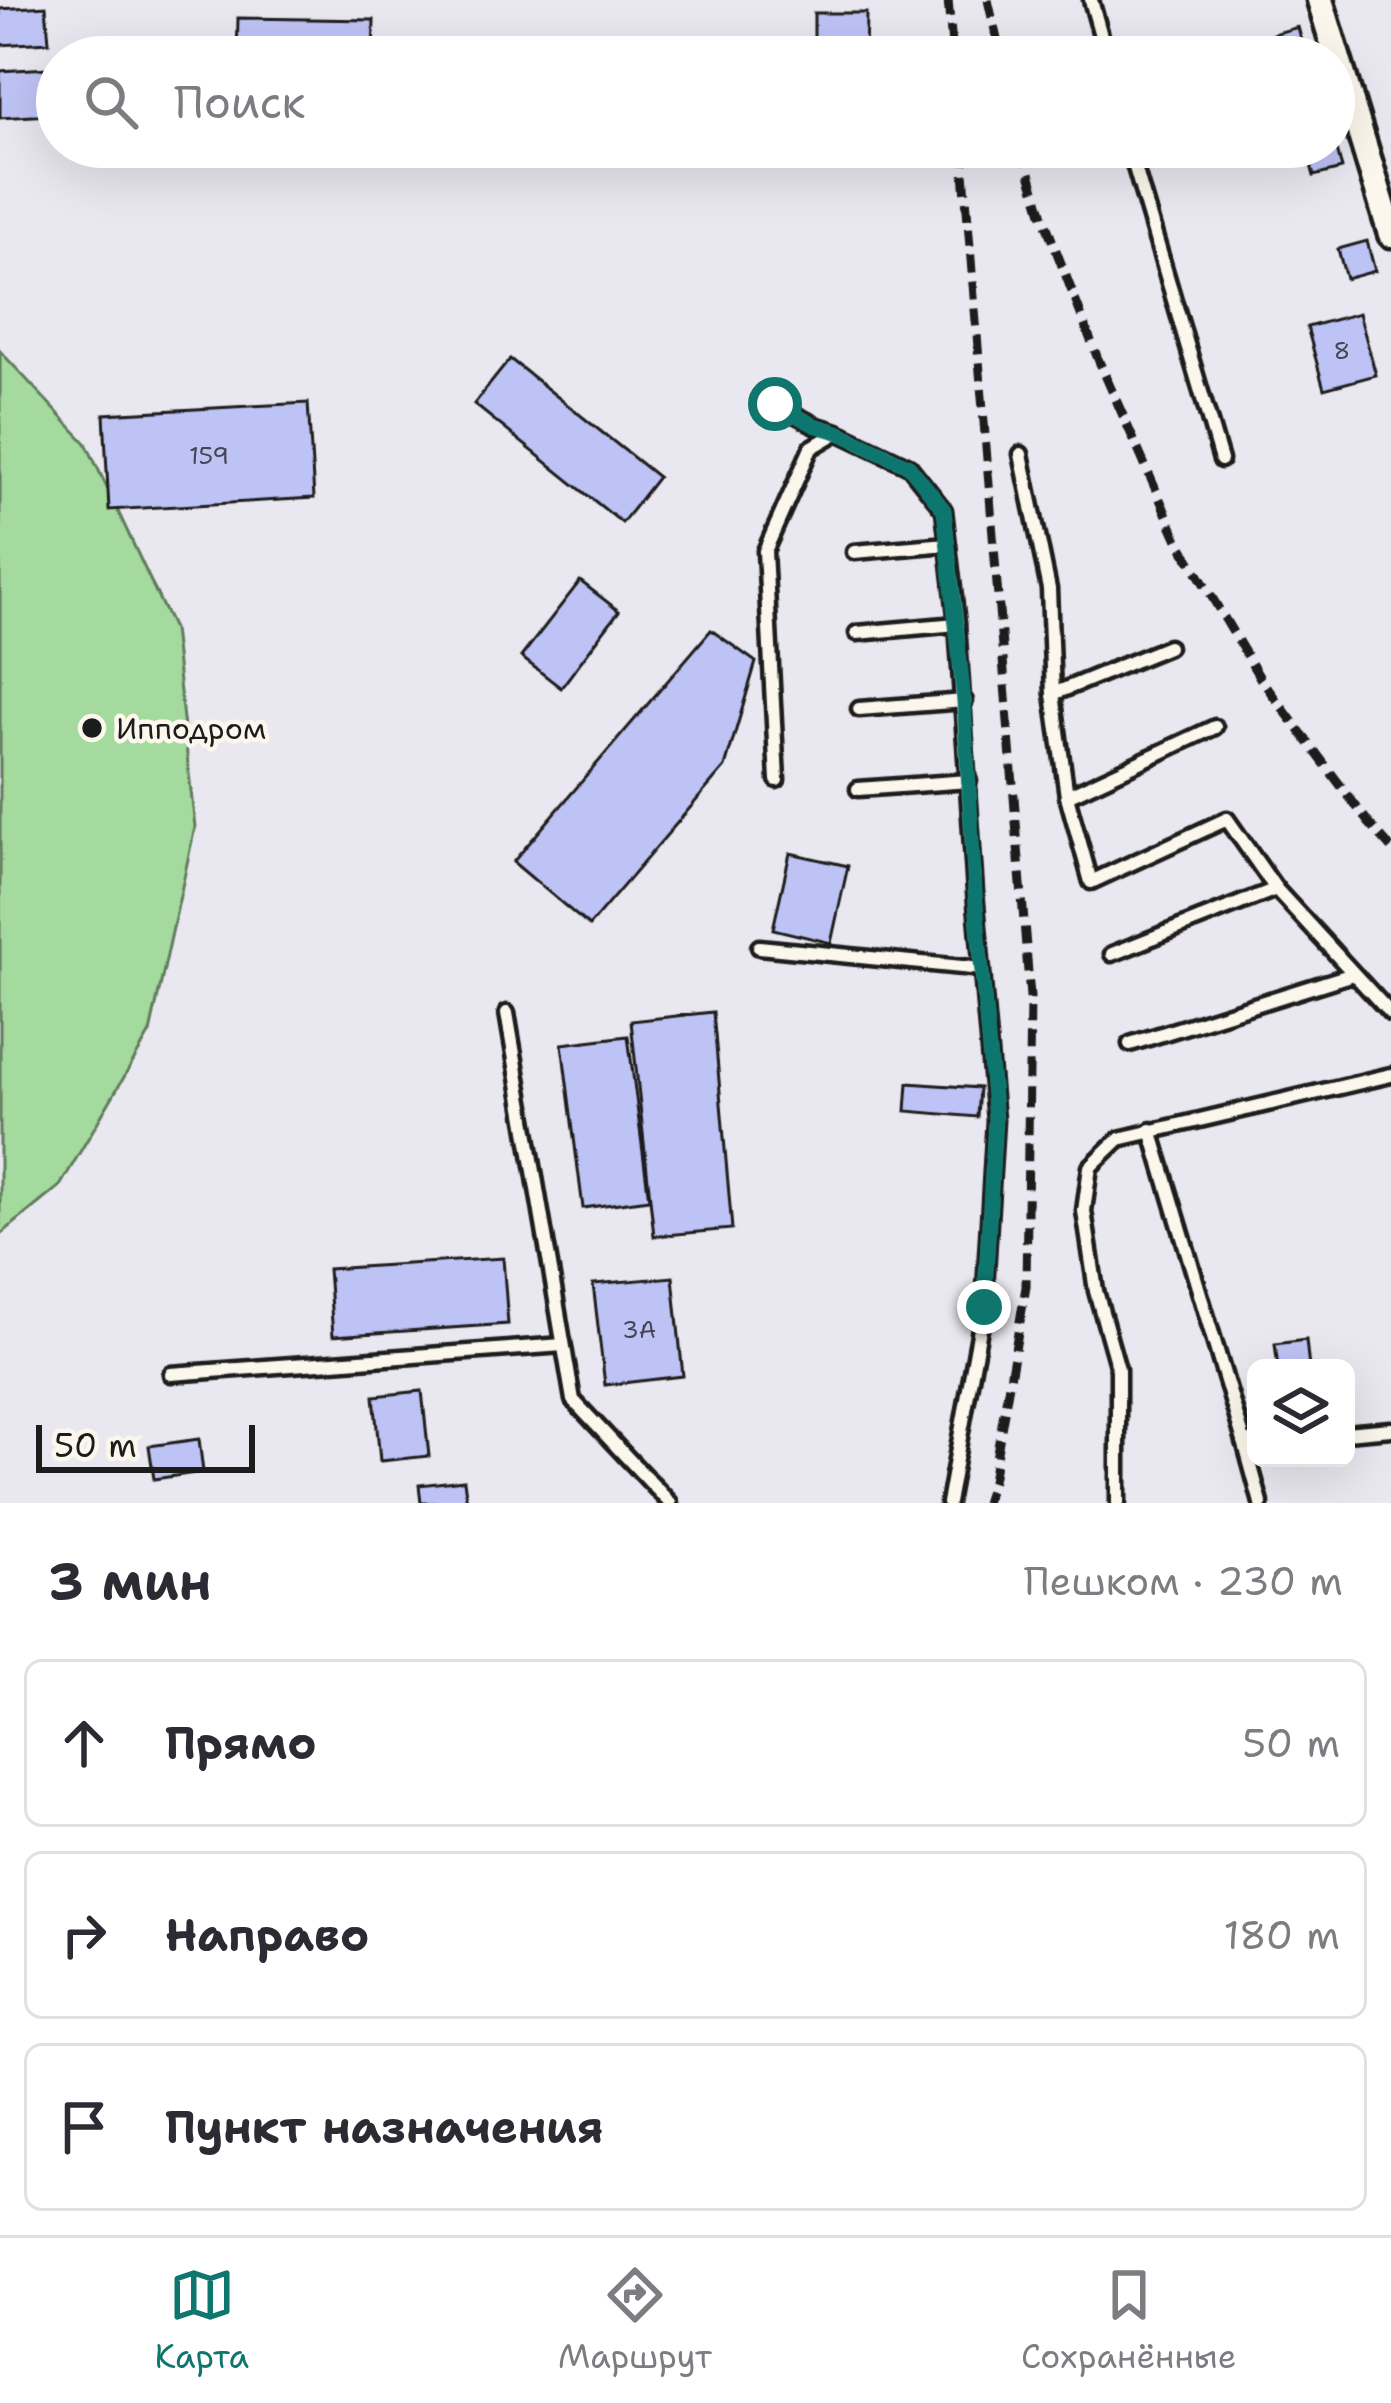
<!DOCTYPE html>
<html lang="ru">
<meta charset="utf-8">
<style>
body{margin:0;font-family:"Shantell Sans",sans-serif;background:#f2f2f3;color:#2b2b33}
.controls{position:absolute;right:36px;bottom:36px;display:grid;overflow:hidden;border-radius:18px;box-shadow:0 12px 48px #0002}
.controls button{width:108px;height:108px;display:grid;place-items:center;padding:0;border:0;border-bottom:3px solid #e1e1e2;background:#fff;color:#2b2b33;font:60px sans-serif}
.scale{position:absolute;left:36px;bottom:30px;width:219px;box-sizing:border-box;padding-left:12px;border:6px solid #1c1c1c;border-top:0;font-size:33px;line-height:42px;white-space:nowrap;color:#1c1c1c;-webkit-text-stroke:9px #fbf7ec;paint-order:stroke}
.stop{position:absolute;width:36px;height:36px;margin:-27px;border:9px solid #0f766e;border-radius:50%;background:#fff}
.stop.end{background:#0f766e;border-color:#fff;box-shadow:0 3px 12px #0008}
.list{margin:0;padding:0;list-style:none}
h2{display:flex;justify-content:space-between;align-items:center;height:156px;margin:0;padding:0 48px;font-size:51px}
h2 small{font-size:39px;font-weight:400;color:#7c7c81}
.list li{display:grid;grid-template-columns:78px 1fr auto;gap:36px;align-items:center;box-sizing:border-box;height:168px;margin:0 24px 24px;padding:0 24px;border:3px solid #e1e1e2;border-radius:18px}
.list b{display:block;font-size:45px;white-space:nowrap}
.list em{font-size:39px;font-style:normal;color:#7c7c81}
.icon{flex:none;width:66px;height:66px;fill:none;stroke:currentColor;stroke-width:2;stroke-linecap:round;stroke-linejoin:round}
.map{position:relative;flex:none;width:1391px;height:1503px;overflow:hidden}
.search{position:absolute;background:#fff;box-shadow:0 12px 48px #0002;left:36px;right:36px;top:36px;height:132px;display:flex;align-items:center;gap:30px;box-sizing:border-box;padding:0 42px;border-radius:66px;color:#7c7c81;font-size:45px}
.sheet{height:732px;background:#fff}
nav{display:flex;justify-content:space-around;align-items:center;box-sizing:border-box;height:168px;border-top:3px solid #e1e1e2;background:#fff;font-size:33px;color:#7c7c81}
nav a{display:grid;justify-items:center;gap:6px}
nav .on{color:#0f766e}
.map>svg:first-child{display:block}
.green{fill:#a4da9e;stroke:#607b5d;stroke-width:3}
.building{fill:#bec3f5;stroke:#1c1c1c;stroke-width:3}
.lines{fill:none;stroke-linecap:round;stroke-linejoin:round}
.service-casing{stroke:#1c1c1c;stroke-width:21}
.minor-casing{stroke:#1c1c1c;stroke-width:33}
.service{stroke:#fbf7ec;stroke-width:12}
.minor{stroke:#fbf7ec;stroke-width:24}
.rail{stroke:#1c1c1c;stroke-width:9;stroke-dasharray:18 9;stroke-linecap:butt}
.route{stroke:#0f766e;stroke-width:15}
.poi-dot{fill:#1c1c1c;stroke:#fbf7ec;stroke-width:4.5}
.labels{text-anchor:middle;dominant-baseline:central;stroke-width:9;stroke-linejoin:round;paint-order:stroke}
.number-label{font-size:24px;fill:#444652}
.poi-label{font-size:30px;fill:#1c1c1c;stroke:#fbf7ec;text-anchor:start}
</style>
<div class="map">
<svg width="1391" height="1503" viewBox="0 0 1391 1503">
<rect width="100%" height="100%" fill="#e9e7ef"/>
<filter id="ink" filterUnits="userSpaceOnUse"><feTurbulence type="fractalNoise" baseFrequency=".00833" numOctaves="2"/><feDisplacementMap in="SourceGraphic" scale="24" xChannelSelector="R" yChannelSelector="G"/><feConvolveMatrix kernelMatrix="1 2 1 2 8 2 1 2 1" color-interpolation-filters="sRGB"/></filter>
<g filter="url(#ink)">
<polygon class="green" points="0,351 86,443 173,629 195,827 150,1033 60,1186 0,1235"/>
<g class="building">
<polygon points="46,6 49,42 0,45 0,9"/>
<polygon points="814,13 866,13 865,57 814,57"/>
<polygon points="238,18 374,20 373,57 237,57"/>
<polygon points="1298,27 1306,57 1279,57 1273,34"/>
<polygon points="47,68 49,115 0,118 0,71"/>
<polygon points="1334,138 1342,169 1314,176 1306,147 1334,147"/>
<polygon points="1367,241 1375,271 1346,279 1338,249"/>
<polygon points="1359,313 1376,375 1324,389 1307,327"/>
<polygon points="510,359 658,477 622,523 474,404"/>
<polygon points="308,403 314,498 109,510 104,414"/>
<polygon points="580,581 619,611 561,688 521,657"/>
<polygon points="711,630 756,662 725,767 589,926 513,862"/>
<polygon points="790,853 848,866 831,943 773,929"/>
<polygon points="713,1012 732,1229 654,1236 631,1021"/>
<polygon points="628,1036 649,1199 583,1208 562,1044"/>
<polygon points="908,1083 979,1088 977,1117 906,1111"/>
<polygon points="503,1258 508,1324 333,1336 328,1269"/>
<polygon points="673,1277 683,1376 605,1385 593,1284"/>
<polygon points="1306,1340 1309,1368 1278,1368 1275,1344"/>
<polygon points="422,1391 429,1456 380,1461 374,1396"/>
<polygon points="199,1439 203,1472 154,1479 149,1446"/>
<polygon points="464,1480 467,1503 421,1503 419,1485"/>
</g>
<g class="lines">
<g class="service-casing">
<g id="service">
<polyline points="1091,0 1107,57"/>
<polyline points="1129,147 1221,460"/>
<polyline points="775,404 815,425 838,432"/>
<polyline points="1021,454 1049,589 1053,694 1067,796 1091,882 1227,819 1276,889 1391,1014"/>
<polyline points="854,552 948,544"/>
<polyline points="857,633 957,624"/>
<polyline points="1053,694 1168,647"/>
<polyline points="859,709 965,701"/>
<polyline points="777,780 765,551 811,448 838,432 909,466 944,510 957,624 975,892 995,1120 984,1307 948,1503"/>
<polyline points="858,789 969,781"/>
<polyline points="1067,796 1215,727"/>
<polyline points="759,947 982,969"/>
<polyline points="1112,954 1276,889"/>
<polyline points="507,1013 573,1400 670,1503"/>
<polyline points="1130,1044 1353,974"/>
<polyline points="1151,1130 1244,1441"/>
<polyline points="171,1374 563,1345"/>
<polyline points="1346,1433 1391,1429"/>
<polyline points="1256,1441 1244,1441 1261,1503"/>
<polyline points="1118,1503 1118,1369 1096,1291 1084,1211 1090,1167 1119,1139 1391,1075"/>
</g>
</g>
<g class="minor-casing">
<polyline id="minor" points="1320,0 1391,234"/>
</g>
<use href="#service" class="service"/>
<use href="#minor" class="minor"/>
<g class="rail">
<polyline points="948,0 953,57"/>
<polyline points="988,0 1001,57"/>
<polyline points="962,147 1030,997 1026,1287 992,1481 985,1503"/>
<polyline points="1022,147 1044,219 1098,359 1178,540 1260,678 1368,822 1391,848"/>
</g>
</g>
</g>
<g class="lines" filter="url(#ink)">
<polyline class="route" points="775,404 814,425 838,432 909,466 944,510 964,701 975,892 995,1120 984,1307"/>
</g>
<circle class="poi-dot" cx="92" cy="728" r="12"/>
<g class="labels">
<g class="number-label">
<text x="1342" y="351">8</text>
<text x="209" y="456">159</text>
<text x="639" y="1330">3А</text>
</g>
<g class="poi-label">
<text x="116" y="728">Ипподром</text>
</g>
</g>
</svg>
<div class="controls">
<button><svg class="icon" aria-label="layers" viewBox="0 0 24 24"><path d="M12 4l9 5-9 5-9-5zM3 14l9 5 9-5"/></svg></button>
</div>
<div class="scale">50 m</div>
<div class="stop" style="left:775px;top:404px"></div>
<div class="stop end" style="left:984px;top:1307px"></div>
<div class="search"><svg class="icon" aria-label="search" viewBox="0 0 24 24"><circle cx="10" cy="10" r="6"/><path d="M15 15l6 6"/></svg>Поиск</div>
</div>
<section class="sheet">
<h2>3 мин<small>Пешком · 230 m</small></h2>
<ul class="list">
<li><svg class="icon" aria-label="ahead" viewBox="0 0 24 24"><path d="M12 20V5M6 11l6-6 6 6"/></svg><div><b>Прямо</b></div><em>50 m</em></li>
<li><svg class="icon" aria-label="right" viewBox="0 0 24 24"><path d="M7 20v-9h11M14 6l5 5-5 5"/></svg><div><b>Направо</b></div><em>180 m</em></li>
<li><svg class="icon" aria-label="arrive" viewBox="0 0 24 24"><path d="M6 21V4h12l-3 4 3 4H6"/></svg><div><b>Пункт назначения</b></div></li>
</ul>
</section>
<nav>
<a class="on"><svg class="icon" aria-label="map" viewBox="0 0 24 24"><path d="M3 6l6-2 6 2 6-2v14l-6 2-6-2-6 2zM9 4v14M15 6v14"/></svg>Карта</a>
<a><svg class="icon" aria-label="directions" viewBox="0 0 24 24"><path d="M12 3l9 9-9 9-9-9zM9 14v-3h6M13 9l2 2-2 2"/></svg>Маршрут</a>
<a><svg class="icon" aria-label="saved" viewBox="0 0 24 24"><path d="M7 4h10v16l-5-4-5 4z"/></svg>Сохранённые</a>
</nav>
